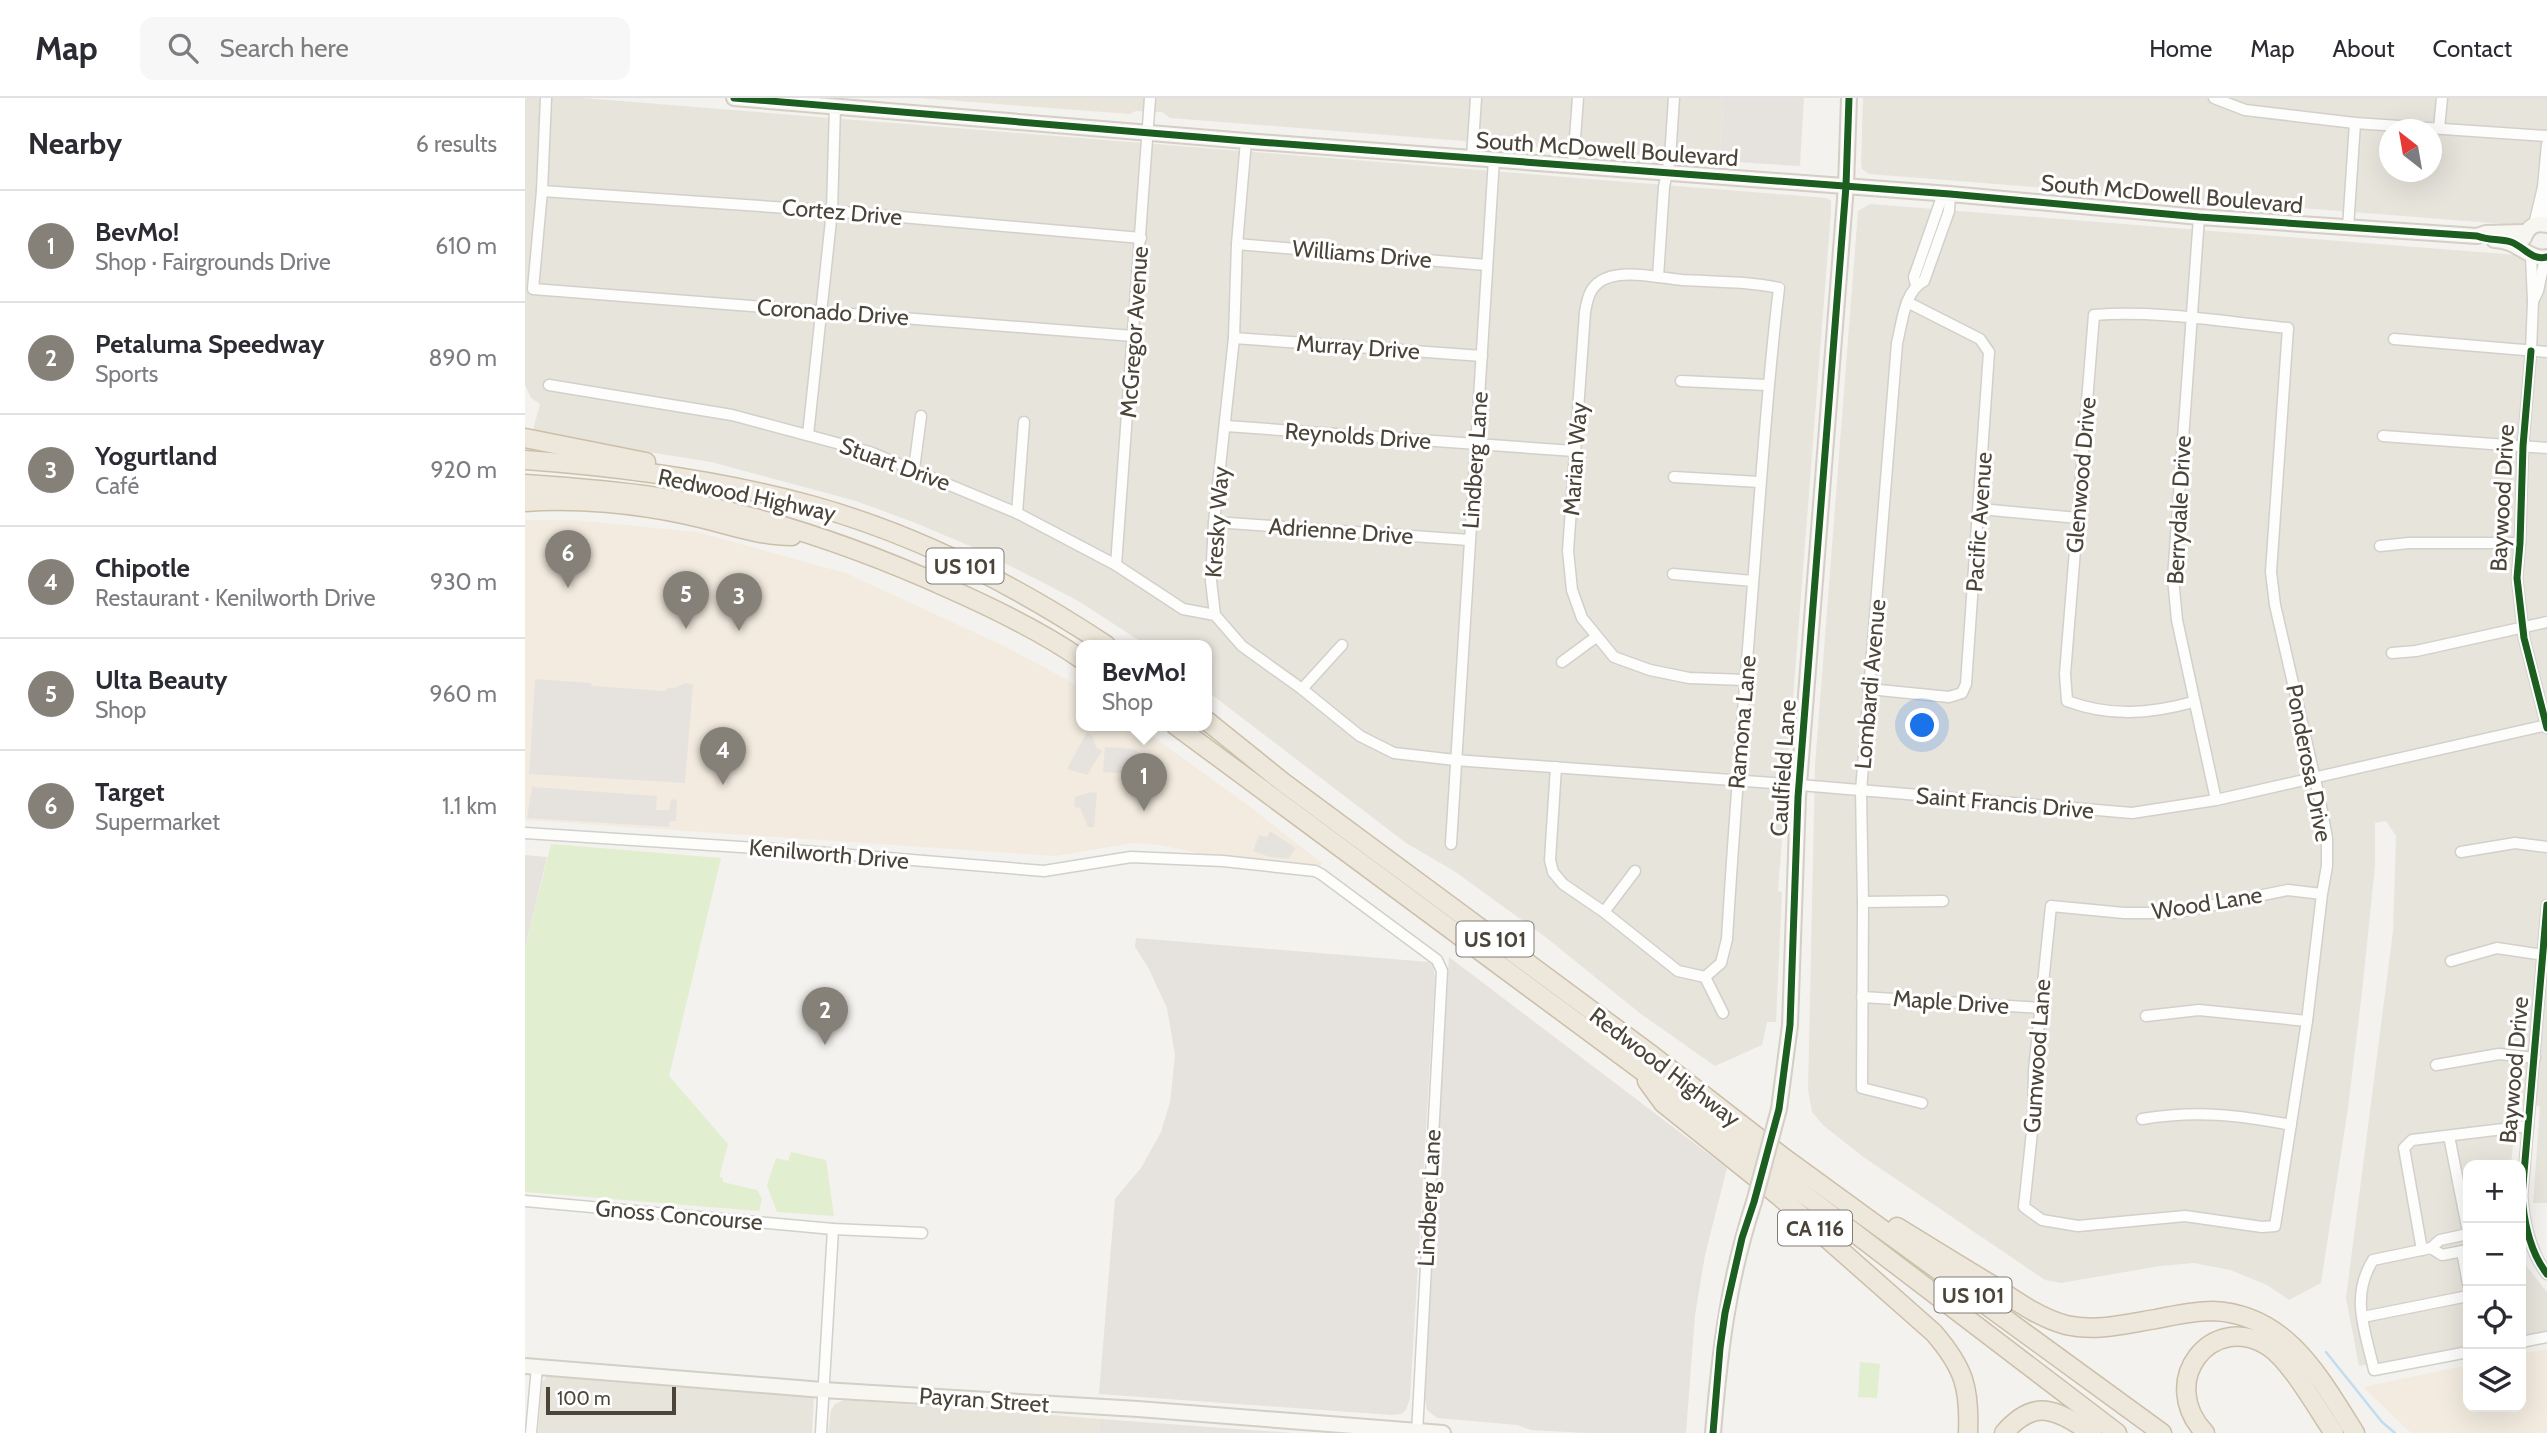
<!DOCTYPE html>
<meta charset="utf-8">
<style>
body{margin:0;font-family:Cabin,sans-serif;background:#f7f7f7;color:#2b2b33}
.controls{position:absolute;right:21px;bottom:21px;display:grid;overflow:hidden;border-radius:14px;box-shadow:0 7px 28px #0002}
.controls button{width:63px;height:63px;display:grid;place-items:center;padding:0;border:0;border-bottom:2px solid #e1e1e2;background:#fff;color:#2b2b33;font:35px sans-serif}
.compass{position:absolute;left:1854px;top:21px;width:63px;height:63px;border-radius:50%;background:#fff;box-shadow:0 7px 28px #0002;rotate:329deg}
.scale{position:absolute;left:21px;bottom:18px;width:130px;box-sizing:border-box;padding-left:7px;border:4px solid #4b4439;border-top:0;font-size:19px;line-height:24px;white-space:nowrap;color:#4b4439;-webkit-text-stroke:5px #fff;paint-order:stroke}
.you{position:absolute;left:1398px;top:628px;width:24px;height:24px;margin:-18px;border:5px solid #fff;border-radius:50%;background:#1a73e8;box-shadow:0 0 0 10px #1a73e833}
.badge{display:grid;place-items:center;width:46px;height:46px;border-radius:50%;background:#868178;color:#fff;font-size:23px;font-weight:700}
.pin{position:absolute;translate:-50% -58px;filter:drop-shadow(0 2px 4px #0008)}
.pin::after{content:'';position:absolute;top:37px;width:24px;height:21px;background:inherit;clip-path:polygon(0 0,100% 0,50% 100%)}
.popup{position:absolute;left:551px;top:542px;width:136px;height:91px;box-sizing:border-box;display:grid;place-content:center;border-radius:14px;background:#fff;filter:drop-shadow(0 2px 5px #0005);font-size:23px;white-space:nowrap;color:#7c7c81}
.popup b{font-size:26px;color:#2b2b33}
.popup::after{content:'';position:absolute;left:50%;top:100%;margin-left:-14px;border:14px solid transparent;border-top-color:#fff}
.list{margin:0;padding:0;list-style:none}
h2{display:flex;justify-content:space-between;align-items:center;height:91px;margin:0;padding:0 28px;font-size:30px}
h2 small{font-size:23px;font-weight:400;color:#7c7c81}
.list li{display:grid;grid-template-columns:46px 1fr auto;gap:21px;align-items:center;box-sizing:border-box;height:112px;padding:0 28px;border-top:2px solid #e1e1e2}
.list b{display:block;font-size:26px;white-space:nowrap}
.list p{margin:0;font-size:23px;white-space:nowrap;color:#7c7c81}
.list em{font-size:23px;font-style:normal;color:#7c7c81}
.icon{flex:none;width:38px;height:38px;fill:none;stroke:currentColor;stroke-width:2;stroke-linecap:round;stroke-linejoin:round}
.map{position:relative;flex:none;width:2022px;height:1335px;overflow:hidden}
header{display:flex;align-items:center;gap:42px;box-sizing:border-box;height:98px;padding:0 35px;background:#fff;border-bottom:2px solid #e1e1e2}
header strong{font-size:33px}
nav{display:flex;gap:38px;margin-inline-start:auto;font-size:24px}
.search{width:490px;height:63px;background:#f7f7f7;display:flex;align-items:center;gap:18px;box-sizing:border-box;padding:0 24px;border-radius:14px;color:#7c7c81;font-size:26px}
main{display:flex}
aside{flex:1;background:#fff}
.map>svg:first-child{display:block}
.residential{fill:#e7e4dc;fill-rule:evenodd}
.commercial{fill:#f3ebdf}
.industrial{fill:#e6e2de}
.education{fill:#eae5da}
.green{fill:#e1eecf}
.parking{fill:#e6e3df}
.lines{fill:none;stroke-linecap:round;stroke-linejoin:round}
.stream{stroke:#c0ddf1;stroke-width:2.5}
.street-casing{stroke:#d2d0cb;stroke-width:13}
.secondary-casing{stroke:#d3cfc5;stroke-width:18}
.highway-casing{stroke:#ccbfa9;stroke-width:21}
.street{stroke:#fdfdfc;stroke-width:10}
.secondary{stroke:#f7f6f1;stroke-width:14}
.highway{stroke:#ede8db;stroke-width:18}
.secondary-bridge-casing{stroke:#d3cfc5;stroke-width:18;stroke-linecap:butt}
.secondary-bridge{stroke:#f7f6f1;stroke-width:14}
.cycleway-casing{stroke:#fff;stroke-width:11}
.cycleway{stroke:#1b5e20;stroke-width:7}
.labels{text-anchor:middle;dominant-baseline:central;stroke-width:6;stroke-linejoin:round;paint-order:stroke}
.shield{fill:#fff;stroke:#817c74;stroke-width:2}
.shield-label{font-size:21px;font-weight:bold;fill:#4b4439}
.street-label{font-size:23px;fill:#4b4439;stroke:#fff}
</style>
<header>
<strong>Map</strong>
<div class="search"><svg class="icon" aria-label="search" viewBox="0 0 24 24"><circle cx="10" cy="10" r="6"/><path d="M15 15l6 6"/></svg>Search here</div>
<nav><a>Home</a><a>Map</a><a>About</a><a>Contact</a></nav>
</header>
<main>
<aside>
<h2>Nearby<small>6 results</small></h2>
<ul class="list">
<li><span class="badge">1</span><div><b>BevMo!</b><p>Shop · Fairgrounds Drive</p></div><em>610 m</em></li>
<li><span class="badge">2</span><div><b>Petaluma Speedway</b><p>Sports</p></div><em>890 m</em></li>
<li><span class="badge">3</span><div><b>Yogurtland</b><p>Café</p></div><em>920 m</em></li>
<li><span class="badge">4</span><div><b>Chipotle</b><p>Restaurant · Kenilworth Drive</p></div><em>930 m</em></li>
<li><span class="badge">5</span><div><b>Ulta Beauty</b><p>Shop</p></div><em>960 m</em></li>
<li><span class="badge">6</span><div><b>Target</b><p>Supermarket</p></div><em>1.1 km</em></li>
</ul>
</aside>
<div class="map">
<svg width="2022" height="1335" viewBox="0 0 2022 1335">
<rect width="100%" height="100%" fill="#f4f2ee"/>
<g class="residential">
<polygon points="0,0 58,0 1302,100 1306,103 1306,113 1253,793 1257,794 1251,924 1242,924 1237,947 1190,968 1116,916 1019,838 929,773 881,745 682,593 682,547 621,547 555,504 517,484 445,448 388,424 331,403 186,364 11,336 8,332 15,306 6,300 0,287"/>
<polygon points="615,0 1199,0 1194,63 645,20 637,14 611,13"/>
<path d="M1338,0H2022V117H2007L2001,124L1992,127L1344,76L1337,71L1336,66ZM1864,32H1906V74H1864Z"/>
<polygon points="1345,106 1992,157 1998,161 2002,168 2022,171 2022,1105 2008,1105 2015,1008 1992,1008 1986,1067 1943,1067 1943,1248 1834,1268 1821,1200 1868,833 1871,738 1861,723 1850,725 1850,768 1837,894 1823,1010 1796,1185 1764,1202 1742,1187 1705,1172 1669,1165 1635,1168 1536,1185 1520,1182 1337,1058 1299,1028 1287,1014 1283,992 1290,667 1333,113"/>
<polygon points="1996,1156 2003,1170 2022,1194 2022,1233 1996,1238"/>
<polygon points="23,1276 289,1297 287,1335 13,1335 17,1285"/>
<polygon points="319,1302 515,1316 515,1335 303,1335 306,1312 310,1306"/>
</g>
<g class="commercial">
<polygon points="0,422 48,422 172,434 321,475 479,548 543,582 556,591 556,627 612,627 724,708 797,765 793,771 712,763 634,747 608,745 530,758 0,722"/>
<polygon points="2022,1251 2022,1335 1886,1335 1838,1289 1943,1267 1943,1309 1996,1309 1996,1256"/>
</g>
<g class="industrial">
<polygon points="611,840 904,864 908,868 910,879 885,1300 881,1312 876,1316 867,1317 574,1296 590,1101 616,1070 636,1034 645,1004 650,957 642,910 623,869 610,849"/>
<polygon points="924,859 1202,1070 1180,1157 1170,1217 1161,1335 1061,1335 1006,1332 992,1327 912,1320 902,1312 900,1301"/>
<polygon points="575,1321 769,1335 574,1335"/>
</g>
<g class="education">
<polygon points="393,0 615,0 611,13 605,16"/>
<polygon points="515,1316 575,1321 574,1335 515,1335"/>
</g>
<g class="green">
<polygon points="26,746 196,760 144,978 203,1046 194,1079 198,1080 198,1084 232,1092 237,1101 234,1113 0,1094 0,850"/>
<polygon points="266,1054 301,1062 309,1118 252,1114 242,1087 251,1060 263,1063"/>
<polygon points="1335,1264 1355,1266 1352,1300 1333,1299"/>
</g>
<g class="parking">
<polygon points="1199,0 1279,0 1275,68 1194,63"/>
<polygon points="10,581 66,585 67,588 141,593 142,590 150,590 160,585 168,586 160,685 4,676"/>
<polygon points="562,634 567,637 571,649 577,653 562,677 542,671"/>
<polygon points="580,649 609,651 619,658 625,659 625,677 578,674"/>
<polygon points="7,689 132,698 131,712 144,712 146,701 152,702 151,723 145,723 144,729 2,720"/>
<polygon points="566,694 572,695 569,729 563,729 555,710 549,709 550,699"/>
<polygon points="745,733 771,750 763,761 745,759 728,753 734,737 742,739"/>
<polygon points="0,757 22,759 0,850"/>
</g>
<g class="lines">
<polyline class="stream" points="1801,1254 1857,1324 1870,1335"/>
<g class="street-casing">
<g id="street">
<polyline points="21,0 17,93 8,191 608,238"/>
<polyline points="1689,0 1720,12 1830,25 2022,38"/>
<polyline points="1914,30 1917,0"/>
<polyline points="721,43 712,146 709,240 689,424 686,483 690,517 717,548 777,591 835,638 869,655 930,662 1275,687 1607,715 1691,702 2022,627"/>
<polyline points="947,60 951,0"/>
<polyline points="1048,67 1053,0"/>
<polyline points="2018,90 2022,126"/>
<polyline points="17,93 307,113 616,140"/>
<polyline points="1674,119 1648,480 1652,522 1691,702"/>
<polyline points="2009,127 2018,89 2022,46"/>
<polyline points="1823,130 1830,25"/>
<polyline points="712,146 961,167"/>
<polyline points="2006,158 2008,203 2006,253 1998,348 1995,445 1992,480 1999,540 2022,630"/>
<polyline points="1133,179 1139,89 1145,60 1149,0"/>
<polyline points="1391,187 1389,179 1418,96"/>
<polyline points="2008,203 2013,193 2020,160"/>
<polyline points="709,240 957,258"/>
<polyline points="1869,241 2022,254"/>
<polyline points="1156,283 1242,287"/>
<polyline points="24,287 207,317 345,354 492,415 591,467 658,511 690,517"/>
<polyline points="701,328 1049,353"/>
<polyline points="283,337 307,113 310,8"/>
<polyline points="1858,338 2022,350"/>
<polyline points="389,371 396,318"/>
<polyline points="1149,379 1235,384"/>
<polyline points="1455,411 1553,420"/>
<polyline points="492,415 499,324"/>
<polyline points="689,424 944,442"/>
<polyline points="1855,448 1884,445 1995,445"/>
<polyline points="591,467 625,0"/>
<polyline points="1148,476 1228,483"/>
<polyline points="1867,555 1891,553 2022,524"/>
<polyline points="1037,564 1071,539"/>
<polyline points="777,591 817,547"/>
<polyline points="1344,591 1424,599 1437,595 1441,586 1464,254 1455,241 1382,204"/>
<path d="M1668,604C1625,616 1585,619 1542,603L1540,576L1569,217C1633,212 1699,224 1763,230L1746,474L1750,507L1795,703L1802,740V768L1797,796L1782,923L1750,1128L1737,1129L1660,1118L1553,1128L1517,1122L1499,1109L1508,1024L1509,972L1526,808L1599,815H1649L1763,792L1797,796"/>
<path d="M1031,669L1025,762L1028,774L1038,786L1079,814L1153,873L1180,879L1196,865L1202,841C1209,722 1219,604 1228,486C1236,387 1242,288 1254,190C1221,183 1190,184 1157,182C1134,180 1092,169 1073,185C1064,192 1062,203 1060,214L1043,453L1047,492L1057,520L1089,559L1125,572L1164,580L1221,582"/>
<polyline points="0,735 278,753 519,773 606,759 698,763 790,773 796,776 912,862 917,873 892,1335"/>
<polyline points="926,746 969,61"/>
<polyline points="1936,754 1990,745 2022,749"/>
<polyline points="1338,804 1418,803"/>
<path d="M2022,807L1997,1098C1999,1125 2005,1154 2022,1176"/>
<polyline points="1079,814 1110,773"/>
<polyline points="1926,863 1972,850 2019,857"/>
<polyline points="1180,879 1198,915"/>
<polyline points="1337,899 1516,910"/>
<polyline points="1621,918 1674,912 1782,923"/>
<polyline points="1911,967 1974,956 2010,960"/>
<path d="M1397,1005L1337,990L1338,804L1336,693L1372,245C1377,226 1379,193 1399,183L1424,113L1425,96"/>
<path d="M1617,1021C1672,1012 1713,1017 1766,1027"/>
<polyline points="1924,1038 1943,1134"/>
<polyline points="0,1103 308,1131 397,1135"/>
<path d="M1943,1136L1915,1142L1906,1150L1848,1162C1825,1199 1840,1232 1849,1272L1943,1254"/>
<polyline points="1906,1150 1917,1157 1943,1152"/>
<polyline points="1897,1152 1879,1050 1887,1042 2003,1028"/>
<polyline points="1937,1153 1943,1186"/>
<polyline points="1838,1219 1943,1198"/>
<polyline points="1996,1244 2022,1239"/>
<polyline points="6,1335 12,1269"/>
<polyline points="296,1335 308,1131"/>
</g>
</g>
<g class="secondary-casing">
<g id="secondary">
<polyline points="209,0 721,43 1425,96 1674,119 1952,138 1961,135 2001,134"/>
<path d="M1999,140C2003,129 2010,124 2022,127"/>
<path d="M1969,142C1993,142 2004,163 2022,159"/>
<polyline points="1254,1011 1265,927 1273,699 1321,88 1324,0"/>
<polyline points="0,1268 298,1292 613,1311 918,1335"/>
<path d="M1188,1335C1195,1252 1203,1183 1229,1104"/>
</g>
</g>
<g class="highway-casing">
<g id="highway">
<polyline points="0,340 121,364"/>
<path d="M0,362C97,369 195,382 289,408C392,437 492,488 581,547"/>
<path d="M0,386C44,389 88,392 132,399C233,415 332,449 425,491C470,511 516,533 556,561"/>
<path d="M0,404C51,400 112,406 162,417C197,424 231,438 267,438"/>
<polyline points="682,623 759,685 1128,958 1258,1059 1637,1335"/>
<polyline points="650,627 1112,969 1592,1335"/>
<path d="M1122,983L1138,1005L1254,1098L1409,1235C1439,1270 1445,1290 1443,1335"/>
<path d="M1372,1129C1403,1148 1435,1168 1467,1187C1490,1202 1514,1220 1541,1227C1571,1234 1601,1226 1631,1221C1650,1217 1669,1213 1688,1213C1762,1216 1795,1280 1830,1335"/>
<path d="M1479,1335C1511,1298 1532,1313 1567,1335"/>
<path d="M1680,1335C1631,1283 1687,1213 1743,1248C1766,1263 1793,1312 1809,1335"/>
</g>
</g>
<use href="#street" class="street"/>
<use href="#secondary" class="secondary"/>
<use href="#highway" class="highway"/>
<g class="secondary-bridge-casing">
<polyline id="secondary-bridge" points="1229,1104 1254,1011"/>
</g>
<use href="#secondary-bridge" class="secondary-bridge"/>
<g class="cycleway-casing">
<g id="cycleway">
<path d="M209,0L721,43L1425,96L1674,119L1952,138C1964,143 1974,140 1986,144C2000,149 2006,163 2022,159"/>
<polyline points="2006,253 1998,348 1995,445 1992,480 1999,540 2022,630"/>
<path d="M2022,807L1997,1098C1999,1125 2005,1154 2022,1176"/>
<polyline points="1188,1335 1195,1250 1200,1215 1217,1140 1229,1104 1254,1011 1265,927 1273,699 1321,88 1324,0"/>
</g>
</g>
<use href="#cycleway" class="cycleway"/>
</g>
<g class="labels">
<g class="shield">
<rect x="401.5" y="450.5" width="77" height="35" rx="5"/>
<rect x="931.5" y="823.5" width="77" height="35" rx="5"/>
<rect x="1253" y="1112.5" width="74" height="35" rx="5"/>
<rect x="1409.5" y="1179.5" width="77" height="35" rx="5"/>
</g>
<g class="shield-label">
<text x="440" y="468">US 101</text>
<text x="970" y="841">US 101</text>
<text x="1290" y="1130">CA 116</text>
<text x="1448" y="1197">US 101</text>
</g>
<g class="street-label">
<text transform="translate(1082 51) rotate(4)">South McDowell Boulevard</text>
<text transform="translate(1647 96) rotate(5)">South McDowell Boulevard</text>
<text transform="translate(317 114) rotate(5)">Cortez Drive</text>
<text transform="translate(837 156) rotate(5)">Williams Drive</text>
<text transform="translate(308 214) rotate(4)">Coronado Drive</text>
<text transform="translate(609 234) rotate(-86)">McGregor Avenue</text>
<text transform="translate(833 249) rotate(4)">Murray Drive</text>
<text transform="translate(833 338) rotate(4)">Reynolds Drive</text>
<text transform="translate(1050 361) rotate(-86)">Marian Way</text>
<text transform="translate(950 362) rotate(-86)">Lindberg Lane</text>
<text transform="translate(370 366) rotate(20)">Stuart Drive</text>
<text transform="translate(1556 377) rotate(-85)">Glenwood Drive</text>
<text transform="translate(222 397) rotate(12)">Redwood Highway</text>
<text transform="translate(1977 400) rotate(-87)">Baywood Drive</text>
<text transform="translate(1654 412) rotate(-87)">Berrydale Drive</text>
<text transform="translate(692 424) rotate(-86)">Kresky Way</text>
<text transform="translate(1454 424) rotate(-86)">Pacific Avenue</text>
<text transform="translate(816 433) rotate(4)">Adrienne Drive</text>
<text transform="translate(1345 586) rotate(-85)">Lombardi Avenue</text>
<text transform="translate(1217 624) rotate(-85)">Ramona Lane</text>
<text transform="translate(1784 665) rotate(79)">Ponderosa Drive</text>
<text transform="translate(1258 670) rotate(-86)">Caulfield Lane</text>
<text transform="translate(1480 705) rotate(5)">Saint Francis Drive</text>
<text transform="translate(304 756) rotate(5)">Kenilworth Drive</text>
<text transform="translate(1682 805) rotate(-9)">Wood Lane</text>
<text transform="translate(1426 904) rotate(4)">Maple Drive</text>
<text transform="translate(1512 958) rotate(-86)">Gumwood Lane</text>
<text transform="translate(1140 969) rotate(37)">Redwood Highway</text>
<text transform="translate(1989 972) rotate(-85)">Baywood Drive</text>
<text transform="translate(904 1100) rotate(-87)">Lindberg Lane</text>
<text transform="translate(154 1117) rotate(5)">Gnoss Concourse</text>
<text transform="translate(459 1302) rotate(4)">Payran Street</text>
</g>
</g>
</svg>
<div class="controls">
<button>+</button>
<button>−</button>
<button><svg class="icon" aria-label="locate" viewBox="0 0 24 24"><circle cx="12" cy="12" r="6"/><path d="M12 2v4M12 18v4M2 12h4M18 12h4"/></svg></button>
<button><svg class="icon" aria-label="layers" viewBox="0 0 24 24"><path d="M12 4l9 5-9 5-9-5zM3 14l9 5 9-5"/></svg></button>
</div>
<svg class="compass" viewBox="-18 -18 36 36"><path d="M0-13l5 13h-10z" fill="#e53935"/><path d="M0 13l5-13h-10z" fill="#7c7c81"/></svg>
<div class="scale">100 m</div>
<div class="you"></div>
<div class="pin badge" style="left:619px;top:713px">1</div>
<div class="popup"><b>BevMo!</b>Shop</div>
<div class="pin badge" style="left:300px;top:947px">2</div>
<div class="pin badge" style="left:214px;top:533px">3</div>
<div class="pin badge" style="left:198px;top:687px">4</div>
<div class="pin badge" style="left:161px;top:531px">5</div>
<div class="pin badge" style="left:43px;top:490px">6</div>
</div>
</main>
